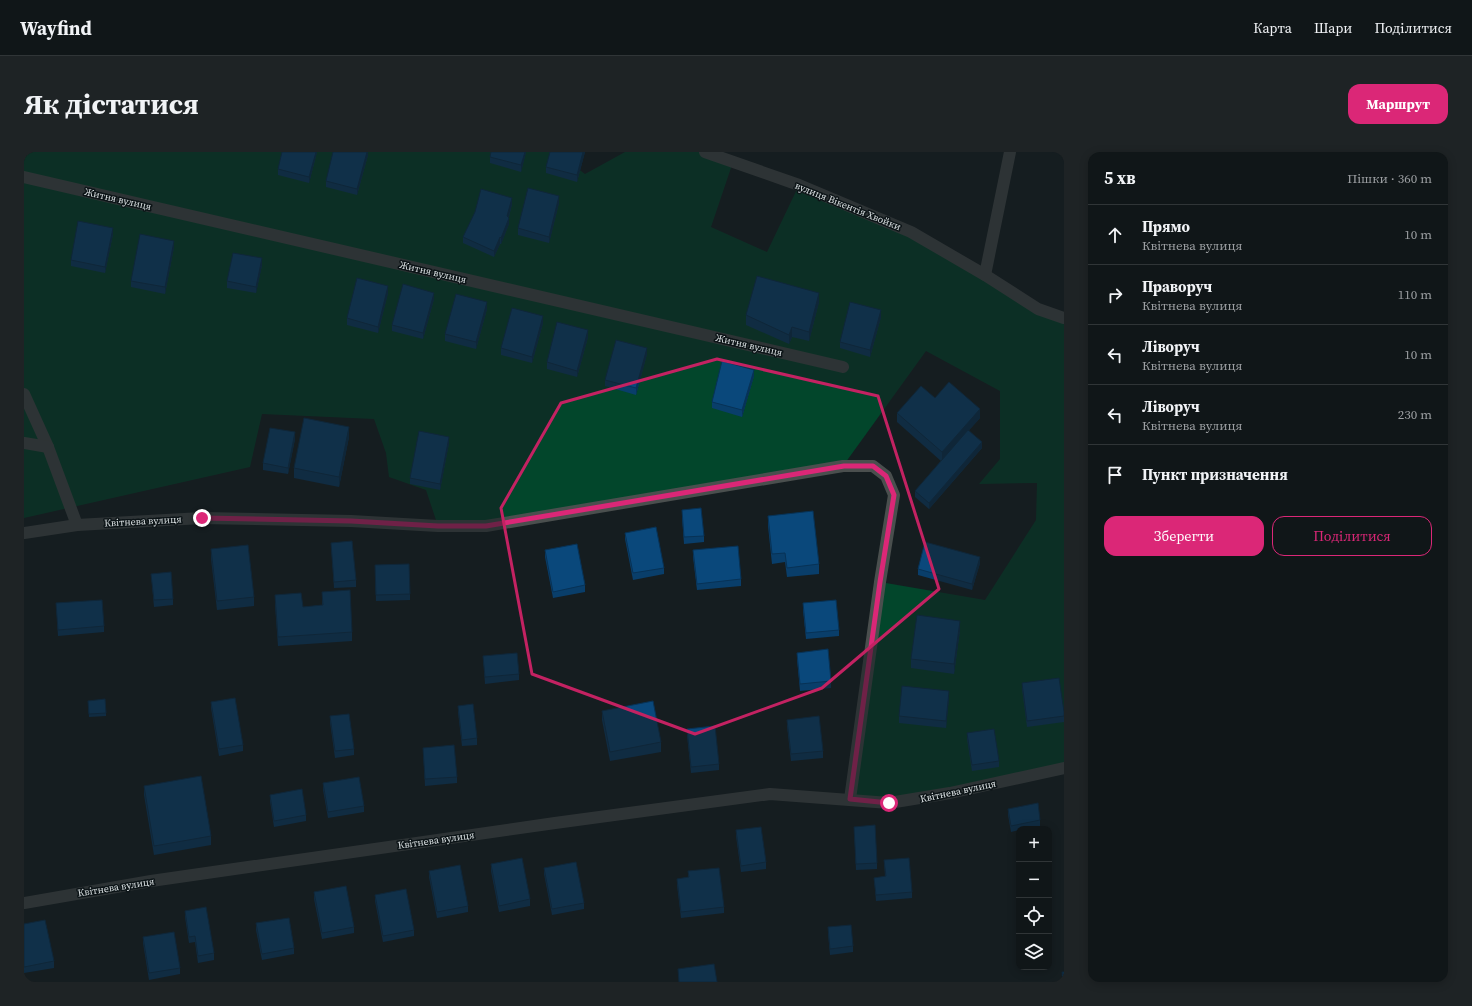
<!DOCTYPE html>
<html lang="uk">
<meta charset="utf-8">
<style>
body{margin:0;font-family:"Source Serif 4",serif;background:#1e2325;color:#f1f3f6}
.controls{position:absolute;right:12px;bottom:12px;display:grid;overflow:hidden;border-radius:8px;box-shadow:0 2px 10px #0003}
.controls button{width:36px;height:36px;display:grid;place-items:center;padding:0;border:0;border-bottom:1px solid #303537;background:#101618;color:#f1f3f6;font:20px sans-serif}
.stop{position:absolute;width:12px;height:12px;margin:-9px;border:3px solid #db2777;border-radius:50%;background:#fff}
.stop.end{background:#db2777;border-color:#fff;box-shadow:0 1px 4px #0008}
.list{margin:0;padding:0;list-style:none}
h2{display:flex;justify-content:space-between;align-items:center;height:52px;margin:0;padding:0 16px;font-size:17px}
h2 small{font-size:13px;font-weight:400;color:#9c9fa2}
.list li{display:grid;grid-template-columns:26px 1fr auto;gap:12px;align-items:center;box-sizing:border-box;height:60px;padding:0 16px;border-top:1px solid #303537}
.list b{display:block;font-size:15px;white-space:nowrap}
.list p{margin:0;font-size:13px;white-space:nowrap;color:#9c9fa2}
.list em{font-size:13px;font-style:normal;color:#9c9fa2}
.actions{display:flex;gap:8px;padding:12px 16px}
.actions a{flex:1;padding:9px 0;border:1px solid #db2777;border-radius:12px;text-align:center;font-size:14px;color:#db2777}
.actions .main{background:#db2777;color:#fff}
.icon{flex:none;width:22px;height:22px;fill:none;stroke:currentColor;stroke-width:2;stroke-linecap:round;stroke-linejoin:round}
.map{position:relative;flex:none;width:1040px;height:830px;overflow:hidden;border-radius:12px}
header{display:flex;align-items:center;gap:24px;box-sizing:border-box;height:56px;padding:0 20px;background:#101618;border-bottom:1px solid #303537}
header strong{font-size:19px}
nav{display:flex;gap:22px;margin-inline-start:auto;font-size:14px}
.intro{display:flex;align-items:center;justify-content:space-between;box-sizing:border-box;height:96px;padding:0 24px}
h1{margin:0;font-size:28px}
.button{padding:10px 18px;border-radius:12px;background:#db2777;color:#fff;font-size:14px;font-weight:700}
main{display:flex;gap:24px;padding:0 24px}
aside{flex:1;background:#101618;border-radius:12px;box-shadow:0 2px 10px #0003}
.map>svg:first-child{display:block}
.green{fill:#02462b}
.lines{fill:none;stroke-linecap:round;stroke-linejoin:round}
.street{stroke:#4a4f4e;stroke-width:12}
.wall{fill:#093e6a}
.shaded-wall{fill:#073256}
.building{fill:#0a487b;stroke:#073256}
.route{stroke:#db2777;stroke-width:5}
.marked{fill:none;stroke:#c32262;stroke-width:3;stroke-linejoin:round}
.labels{text-anchor:middle;dominant-baseline:central;stroke-width:3;stroke-linejoin:round;paint-order:stroke}
.street-label{font-size:10px;fill:#dbe1e3;stroke:#0c1417}
</style>
<header>
<strong>Wayfind</strong>
<nav><a>Карта</a><a>Шари</a><a>Поділитися</a></nav>
</header>
<div class="intro"><h1>Як дістатися</h1><a class="button">Маршрут</a></div>
<main>
<div class="map">
<svg width="1040" height="830" viewBox="0 0 1040 830">
<rect width="100%" height="100%" fill="#151d20"/>
<polygon class="green" points="0,0 532,0 561,22 601,0 681,0 709,10 687,75 743,100 775,33 887,80 1040,166 1040,616 898,646 826,647 856,430 961,448 1012,368 1013,331 955,332 976,307 976,239 902,199 819,314 462,374 414,374 402,338 365,325 362,301 350,267 238,262 226,315 0,366"/>
<g class="lines">
<g class="street">
<polyline points="681,0 775,33 887,80 961,123 1014,157 1040,166"/>
<polyline points="0,25 819,215"/>
<polyline points="961,123 986,0"/>
<polyline points="0,242 24,295 53,373"/>
<polyline points="0,291 24,295"/>
<polyline points="0,381 53,373 178,366 327,369 414,374 462,374 819,314 849,314 862,324 870,343 856,430 826,647"/>
<polyline points="0,751 127,729 531,671 746,642 865,651 926,641 1040,616"/>
</g>
</g>
<g class="wall">
<polygon points="258,0 293,0 285,31 254,23 254,17"/>
<polygon points="344,0 344,3 333,43 302,35 302,29"/>
<polygon points="502,0 497,20 466,11 466,5"/>
<polygon points="561,0 553,30 522,21 522,15"/>
<polygon points="535,51 525,91 494,83 494,76"/>
<polygon points="488,52 485,65 485,72 477,92 476,92 470,105 439,91 439,85"/>
<polygon points="89,82 81,121 47,114 47,108"/>
<polygon points="150,95 141,142 107,135 107,129"/>
<polygon points="238,113 232,141 203,136 203,129"/>
<polygon points="364,141 354,181 323,173 323,166"/>
<polygon points="410,147 399,187 368,179 368,173"/>
<polygon points="795,150 785,189 768,185 765,192 722,173 722,163"/>
<polygon points="463,157 452,197 421,189 421,182"/>
<polygon points="857,165 846,205 816,196 816,190"/>
<polygon points="519,171 508,211 477,203 477,196"/>
<polygon points="564,185 553,225 523,217 523,210"/>
<polygon points="623,202 612,243 581,234 581,228"/>
<polygon points="730,224 718,265 688,256 688,250"/>
<polygon points="911,246 956,266 945,278 958,296 905,357 891,345 891,339 917,309 873,270 873,261"/>
<polygon points="325,285 315,335 270,326 270,316"/>
<polygon points="271,287 264,322 239,318 239,311"/>
<polygon points="425,291 416,338 386,332 386,326"/>
<polygon points="658,358 680,384 680,390 660,392 658,364"/>
<polygon points="744,364 795,412 795,422 763,425 761,410 748,412 744,374"/>
<polygon points="601,381 640,416 640,422 609,428 601,387"/>
<polygon points="307,391 332,428 332,435 310,436"/>
<polygon points="187,397 230,445 230,454 193,458 187,407"/>
<polygon points="521,398 561,433 561,440 529,446 521,405"/>
<polygon points="669,398 717,427 717,434 673,438 669,405"/>
<polygon points="956,411 948,438 894,423 894,417"/>
<polygon points="351,420 386,442 386,448 352,449"/>
<polygon points="127,422 149,447 149,453 130,455"/>
<polygon points="298,440 328,480 328,489 254,494 251,453 251,443 279,455 298,453"/>
<polygon points="32,451 80,474 80,480 34,484"/>
<polygon points="779,451 815,478 815,484 782,487 779,458"/>
<polygon points="936,478 930,522 887,516 887,507"/>
<polygon points="773,501 807,529 807,536 776,539 773,507"/>
<polygon points="459,504 495,522 495,528 461,532"/>
<polygon points="998,531 1040,560 1040,570 1003,575 998,537"/>
<polygon points="925,545 922,576 875,571 875,564"/>
<polygon points="187,550 219,593 219,599 195,604 187,556"/>
<polygon points="64,552 82,561 82,564 65,565"/>
<polygon points="434,554 453,586 453,593 438,594 434,560"/>
<polygon points="578,559 637,590 637,600 586,609 578,568"/>
<polygon points="306,564 330,597 330,603 311,606 306,570"/>
<polygon points="763,568 799,599 799,606 767,609 763,574"/>
<polygon points="663,577 695,612 695,618 667,621 663,583"/>
<polygon points="943,581 975,609 975,615 948,619 943,587"/>
<polygon points="399,596 433,625 433,631 401,634"/>
<polygon points="299,631 340,654 340,660 304,666 299,638"/>
<polygon points="120,634 187,684 187,693 130,703 120,643"/>
<polygon points="246,643 282,663 282,669 250,675 246,649"/>
<polygon points="984,657 1016,668 1016,674 1002,677 995,677 995,678 987,680 984,663"/>
<polygon points="830,675 853,711 853,717 832,718"/>
<polygon points="712,678 742,710 742,717 717,720 712,684"/>
<polygon points="860,708 888,740 888,746 852,749 850,726 861,725"/>
<polygon points="467,712 506,747 506,754 475,760 467,719"/>
<polygon points="520,716 560,751 560,757 528,763 520,722"/>
<polygon points="405,719 444,754 444,760 413,766 405,725"/>
<polygon points="664,719 700,755 700,761 657,766 653,733 653,727 664,725"/>
<polygon points="290,740 330,775 330,781 298,787 290,747"/>
<polygon points="351,743 390,778 390,784 359,790 351,749"/>
<polygon points="161,759 190,801 190,808 174,811 171,790 165,791 161,765"/>
<polygon points="232,771 270,796 270,802 238,808 232,778"/>
<polygon points="0,772 30,809 30,816 0,821"/>
<polygon points="804,775 829,794 829,800 806,803 804,781"/>
<polygon points="119,785 156,816 156,822 125,828 119,791"/>
</g>
<g class="shaded-wall">
<polygon points="292,0 293,0 285,31 285,25"/>
<polygon points="343,0 344,0 344,3 333,43 333,37"/>
<polygon points="501,0 502,0 497,20 497,13"/>
<polygon points="559,0 561,0 553,30 553,23"/>
<polygon points="535,44 535,51 525,91 525,85"/>
<polygon points="488,46 488,52 483,71 483,64"/>
<polygon points="485,66 485,72 477,92 477,86"/>
<polygon points="89,76 89,82 81,121 81,115"/>
<polygon points="476,85 476,92 470,105 470,99"/>
<polygon points="150,89 150,95 141,142 141,135"/>
<polygon points="238,106 238,113 232,141 232,135"/>
<polygon points="364,134 364,141 354,181 354,175"/>
<polygon points="410,141 410,147 399,187 399,181"/>
<polygon points="795,141 795,150 785,189 785,180"/>
<polygon points="463,150 463,157 452,197 452,190"/>
<polygon points="857,158 857,165 846,205 846,198"/>
<polygon points="519,164 519,171 508,211 508,205"/>
<polygon points="768,175 768,185 765,192 765,183"/>
<polygon points="564,178 564,185 553,225 553,219"/>
<polygon points="623,196 623,202 612,243 612,236"/>
<polygon points="730,218 730,224 718,265 718,258"/>
<polygon points="956,257 956,266 918,309 918,300"/>
<polygon points="325,275 325,285 315,335 315,325"/>
<polygon points="271,280 271,287 264,322 264,316"/>
<polygon points="425,285 425,291 416,338 416,332"/>
<polygon points="958,290 958,296 905,357 905,351"/>
<polygon points="956,405 956,411 948,438 948,432"/>
<polygon points="936,469 936,478 930,522 930,512"/>
<polygon points="925,539 925,545 922,576 922,569"/>
</g>
<g class="building">
<polygon points="258,0 292,0 285,25 254,17"/>
<polygon points="309,0 343,0 333,37 302,29"/>
<polygon points="467,0 501,0 497,13 466,5"/>
<polygon points="526,0 559,0 553,23 522,15"/>
<polygon points="504,36 535,44 525,85 494,76"/>
<polygon points="457,37 488,46 483,64 485,66 477,86 476,85 470,99 439,85 451,60"/>
<polygon points="54,69 89,76 81,115 47,108"/>
<polygon points="116,82 150,89 141,135 107,129"/>
<polygon points="209,101 238,106 232,135 203,129"/>
<polygon points="733,124 795,141 785,180 768,175 765,183 722,163"/>
<polygon points="333,126 364,134 354,175 323,166"/>
<polygon points="379,132 410,141 399,181 368,173"/>
<polygon points="432,142 463,150 452,190 421,182"/>
<polygon points="826,150 857,158 846,198 816,190"/>
<polygon points="488,156 519,164 508,205 477,196"/>
<polygon points="533,170 564,178 553,219 523,210"/>
<polygon points="592,188 623,196 612,236 581,228"/>
<polygon points="698,209 730,218 718,258 688,250"/>
<polygon points="925,230 956,257 918,300 873,261 897,234 911,246"/>
<polygon points="280,266 325,275 315,325 270,316"/>
<polygon points="246,276 271,280 264,316 239,311"/>
<polygon points="944,278 958,290 905,351 891,339"/>
<polygon points="395,279 425,285 416,332 386,326"/>
<polygon points="677,356 680,384 660,385 658,358"/>
<polygon points="789,359 795,412 763,416 761,401 748,402 744,364"/>
<polygon points="632,375 640,416 609,421 601,381"/>
<polygon points="328,389 332,428 310,430 307,391"/>
<polygon points="901,390 956,405 948,432 894,417"/>
<polygon points="553,392 561,433 529,440 521,398"/>
<polygon points="224,393 230,445 193,449 187,397"/>
<polygon points="714,394 717,427 673,432 669,398"/>
<polygon points="385,412 386,442 352,443 351,413"/>
<polygon points="147,420 149,447 130,448 127,422"/>
<polygon points="326,438 328,480 254,485 251,443 277,441 279,455 299,453 298,440"/>
<polygon points="78,448 80,474 34,478 32,451"/>
<polygon points="812,448 815,478 782,481 779,451"/>
<polygon points="893,463 936,469 930,512 887,507"/>
<polygon points="804,497 807,529 776,532 773,501"/>
<polygon points="493,501 495,522 461,525 459,504"/>
<polygon points="1035,526 1040,560 1040,564 1003,569 998,531"/>
<polygon points="878,534 925,539 922,569 875,564"/>
<polygon points="211,546 219,593 195,597 187,550"/>
<polygon points="81,547 82,561 65,562 64,549"/>
<polygon points="629,549 637,590 586,600 578,559"/>
<polygon points="449,552 453,586 438,588 434,554"/>
<polygon points="325,562 330,597 311,599 306,564"/>
<polygon points="795,564 799,599 767,602 763,568"/>
<polygon points="691,574 695,612 667,615 663,577"/>
<polygon points="970,577 975,609 948,613 943,581"/>
<polygon points="430,593 433,625 401,627 399,596"/>
<polygon points="177,624 187,684 130,694 120,634"/>
<polygon points="335,625 340,654 304,660 299,631"/>
<polygon points="278,637 282,663 250,669 246,643"/>
<polygon points="1014,651 1016,668 987,674 984,657"/>
<polygon points="851,673 853,711 832,712 830,675"/>
<polygon points="737,675 742,710 717,714 712,678"/>
<polygon points="498,706 506,747 475,754 467,712"/>
<polygon points="885,706 888,740 852,743 850,726 862,724 860,708"/>
<polygon points="552,710 560,751 528,757 520,716"/>
<polygon points="436,713 444,754 413,760 405,719"/>
<polygon points="695,716 700,755 657,760 653,727 665,725 664,719"/>
<polygon points="322,734 330,775 298,781 290,740"/>
<polygon points="382,737 390,778 359,784 351,743"/>
<polygon points="182,755 190,801 174,804 171,784 165,785 161,759"/>
<polygon points="265,766 270,796 238,802 232,771"/>
<polygon points="21,768 30,809 0,815 0,772"/>
<polygon points="827,773 829,794 806,797 804,775"/>
<polygon points="150,780 156,816 125,821 119,785"/>
<polygon points="690,812 693,830 655,830 654,817"/>
<polygon points="1038,820 1040,820 1040,830 1039,830"/>
</g>
<g class="lines">
<polyline class="route" points="178,366 327,369 414,374 462,374 820,314 849,314 862,324 870,343 856,430 826,647 865,651"/>
</g>
<path d="M0 0H1040V830H0ZM693,207L854,244L915,437L798,536L671,582L508,522L477,356L537,251Z" fill="#151d20" fill-opacity=".55" fill-rule="evenodd"/>
<path class="marked" d="M693,207L854,244L915,437L798,536L671,582L508,522L477,356L537,251Z"/>
<g class="labels">
<g class="street-label">
<text transform="translate(94 47) rotate(13)">Житня вулиця</text>
<text transform="translate(824 54) rotate(22)">вулиця Вікентія Хвойки</text>
<text transform="translate(409 120) rotate(13)">Житня вулиця</text>
<text transform="translate(725 193) rotate(13)">Житня вулиця</text>
<text transform="translate(119 369) rotate(-3)">Квітнева вулиця</text>
<text transform="translate(934 639) rotate(-12)">Квітнева вулиця</text>
<text transform="translate(412 688) rotate(-8)">Квітнева вулиця</text>
<text transform="translate(92 735) rotate(-9)">Квітнева вулиця</text>
</g>
</g>
</svg>
<div class="controls">
<button>+</button>
<button>−</button>
<button><svg class="icon" aria-label="locate" viewBox="0 0 24 24"><circle cx="12" cy="12" r="6"/><path d="M12 2v4M12 18v4M2 12h4M18 12h4"/></svg></button>
<button><svg class="icon" aria-label="layers" viewBox="0 0 24 24"><path d="M12 4l9 5-9 5-9-5zM3 14l9 5 9-5"/></svg></button>
</div>
<div class="stop" style="left:865px;top:651px"></div>
<div class="stop end" style="left:178px;top:366px"></div>
</div>
<aside>
<h2>5 хв<small>Пішки · 360 m</small></h2>
<ul class="list">
<li><svg class="icon" aria-label="ahead" viewBox="0 0 24 24"><path d="M12 20V5M6 11l6-6 6 6"/></svg><div><b>Прямо</b><p>Квітнева вулиця</p></div><em>10 m</em></li>
<li><svg class="icon" aria-label="right" viewBox="0 0 24 24"><path d="M7 20v-9h11M14 6l5 5-5 5"/></svg><div><b>Праворуч</b><p>Квітнева вулиця</p></div><em>110 m</em></li>
<li><svg class="icon" aria-label="left" viewBox="0 0 24 24"><path d="M17 20v-9H6M10 6l-5 5 5 5"/></svg><div><b>Ліворуч</b><p>Квітнева вулиця</p></div><em>10 m</em></li>
<li><svg class="icon" aria-label="left" viewBox="0 0 24 24"><path d="M17 20v-9H6M10 6l-5 5 5 5"/></svg><div><b>Ліворуч</b><p>Квітнева вулиця</p></div><em>230 m</em></li>
<li><svg class="icon" aria-label="arrive" viewBox="0 0 24 24"><path d="M6 21V4h12l-3 4 3 4H6"/></svg><div><b>Пункт призначення</b></div></li>
</ul>
<div class="actions"><a class="main">Зберегти</a><a>Поділитися</a></div>
</aside>
</main>
